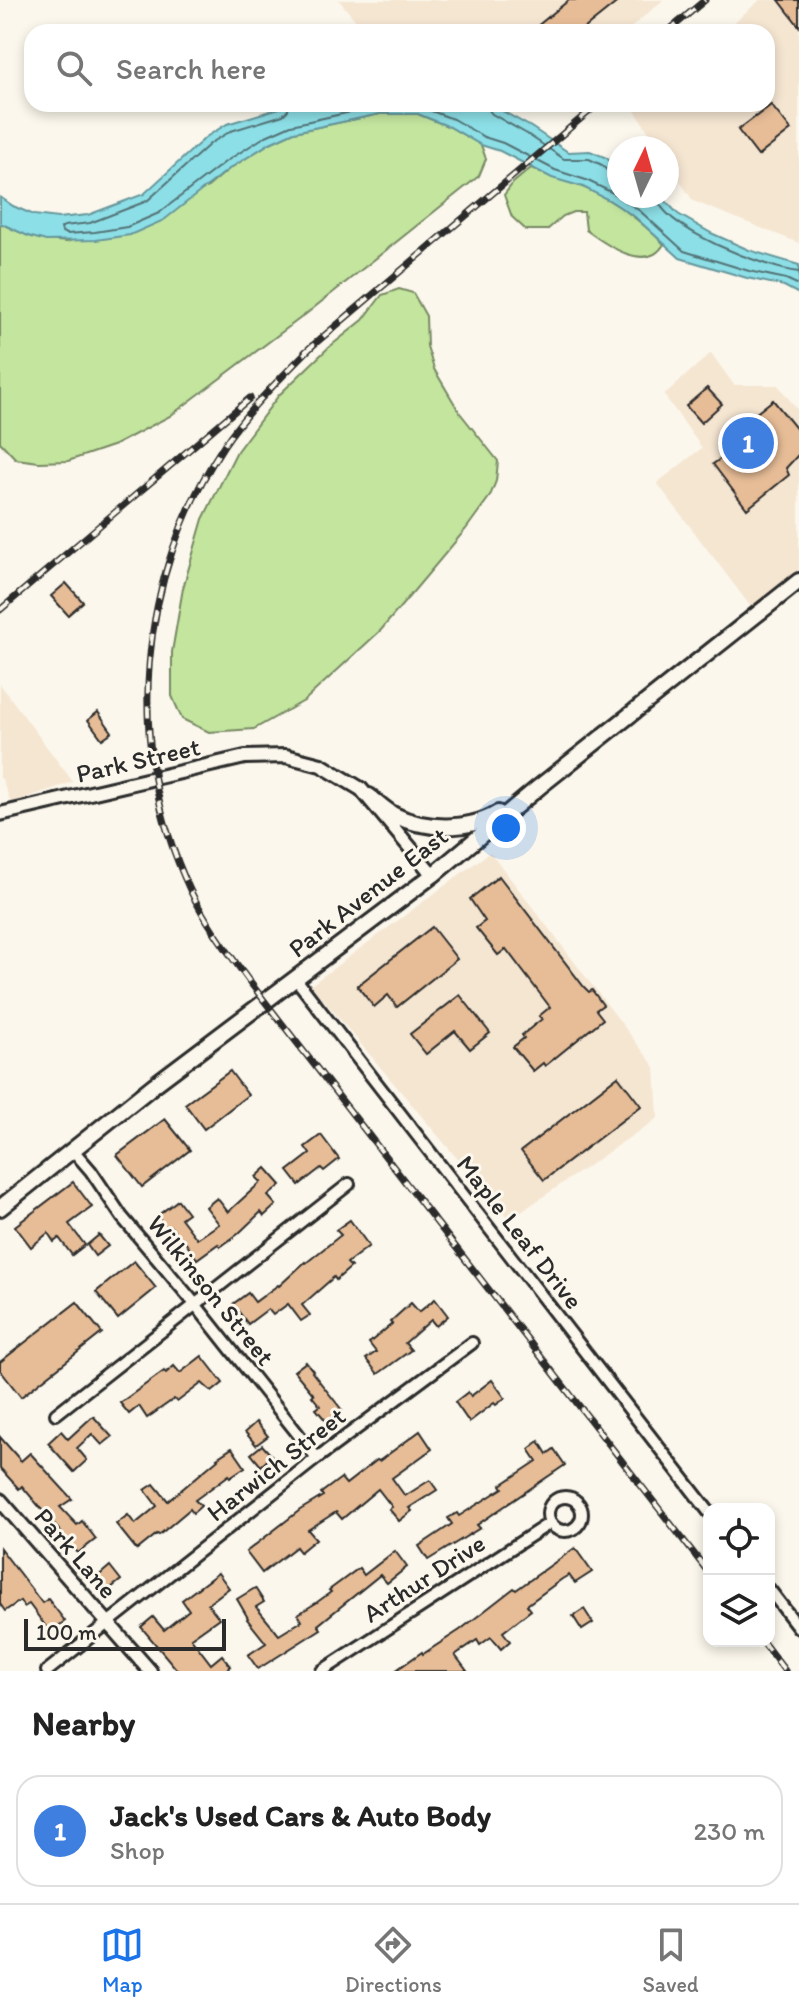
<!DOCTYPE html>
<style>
body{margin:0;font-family:Itim,sans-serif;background:#f2f2f2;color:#222}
.controls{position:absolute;right:24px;bottom:24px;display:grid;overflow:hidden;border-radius:16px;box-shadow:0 4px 12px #0003}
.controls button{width:72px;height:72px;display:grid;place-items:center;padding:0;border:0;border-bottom:2px solid #e0e0e0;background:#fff;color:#222;font:40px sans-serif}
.compass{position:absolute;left:607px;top:136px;width:72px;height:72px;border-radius:50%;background:#fff;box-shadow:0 4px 12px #0003;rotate:5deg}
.scale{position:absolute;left:24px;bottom:20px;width:202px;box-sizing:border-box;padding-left:8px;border:4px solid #2b2b2b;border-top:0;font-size:22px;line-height:28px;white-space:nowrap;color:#2b2b2b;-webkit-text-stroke:6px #fbf7ec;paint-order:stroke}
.you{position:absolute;left:506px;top:828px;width:28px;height:28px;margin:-20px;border:6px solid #fff;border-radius:50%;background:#1a73e8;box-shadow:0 0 0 12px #1a73e833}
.badge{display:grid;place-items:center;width:52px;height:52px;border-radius:50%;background:#1a73e8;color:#fff;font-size:26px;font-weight:700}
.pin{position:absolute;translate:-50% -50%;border:4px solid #fff;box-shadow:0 2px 8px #0006}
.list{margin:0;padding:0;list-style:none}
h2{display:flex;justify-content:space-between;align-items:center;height:104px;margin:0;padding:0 32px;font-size:34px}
h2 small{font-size:26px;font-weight:400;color:#767676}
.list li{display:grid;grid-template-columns:52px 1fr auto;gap:24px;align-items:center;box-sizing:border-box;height:112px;margin:0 16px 16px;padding:0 16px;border:2px solid #e0e0e0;border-radius:24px}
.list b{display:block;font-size:30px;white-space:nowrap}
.list p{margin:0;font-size:26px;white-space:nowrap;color:#767676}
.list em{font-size:26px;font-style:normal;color:#767676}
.icon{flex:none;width:44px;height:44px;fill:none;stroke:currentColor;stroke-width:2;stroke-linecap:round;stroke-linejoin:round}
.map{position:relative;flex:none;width:799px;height:1671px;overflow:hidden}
.search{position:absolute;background:#fff;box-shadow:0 4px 12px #0003;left:24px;right:24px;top:24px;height:88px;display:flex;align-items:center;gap:20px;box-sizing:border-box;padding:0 28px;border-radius:24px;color:#767676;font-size:30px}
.sheet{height:232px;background:#fff}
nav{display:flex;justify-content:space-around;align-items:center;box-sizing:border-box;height:112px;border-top:2px solid #e0e0e0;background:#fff;font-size:22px;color:#767676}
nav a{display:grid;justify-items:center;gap:4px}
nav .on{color:#1a73e8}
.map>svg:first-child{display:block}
.built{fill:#f5e6d2}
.green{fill:#c3e59e;stroke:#778864;stroke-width:2}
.water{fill:#8ddfe7;stroke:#66979c;stroke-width:2}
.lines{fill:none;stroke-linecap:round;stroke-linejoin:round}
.shore{stroke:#527376;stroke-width:2}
.building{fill:#e7bd97;stroke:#2b2b2b;stroke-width:2}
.minor-casing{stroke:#2b2b2b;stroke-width:16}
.tertiary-casing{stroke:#2b2b2b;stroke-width:18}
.secondary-casing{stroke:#2b2b2b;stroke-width:20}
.minor{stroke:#fbf7ec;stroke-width:10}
.tertiary{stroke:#fbf7ec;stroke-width:12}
.secondary{stroke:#fbf7ec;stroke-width:14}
.rail-casing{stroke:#2b2b2b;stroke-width:7}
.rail{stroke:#fbf7ec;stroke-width:4;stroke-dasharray:12;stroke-linecap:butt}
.labels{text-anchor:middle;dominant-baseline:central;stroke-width:6;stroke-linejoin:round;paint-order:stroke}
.street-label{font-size:26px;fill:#2b2b2b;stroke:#fbf7ec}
</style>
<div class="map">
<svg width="799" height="1671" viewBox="0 0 799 1671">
<rect width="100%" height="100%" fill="#fbf7ec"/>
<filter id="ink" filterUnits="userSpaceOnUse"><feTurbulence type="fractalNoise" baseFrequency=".0125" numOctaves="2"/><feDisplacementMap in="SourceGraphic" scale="16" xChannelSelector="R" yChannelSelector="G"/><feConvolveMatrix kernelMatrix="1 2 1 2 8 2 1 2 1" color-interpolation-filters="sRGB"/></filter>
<g filter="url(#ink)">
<g class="built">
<polygon points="339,0 663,0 626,32 365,32"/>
<polygon points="760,0 799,0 799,243 693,201 667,161 667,148 659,148 634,109 640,104 767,104 767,32 723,32"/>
<polygon points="711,353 734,385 778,385 799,412 799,570 751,607 657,483 702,448 664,395"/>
<polygon points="0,684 73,782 11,803 2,779 0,778"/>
<polygon points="490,852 655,1067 658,1118 509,1220 311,985"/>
</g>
<g class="green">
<path d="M380,114H418L450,127L481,145L486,159L479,176L306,314L170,416L115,445L68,461L39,462L16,459L0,442V223C24,235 40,240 67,242L208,187L229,169L270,143L294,132Z"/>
<path d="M531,168C549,176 567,181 585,188C618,202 639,220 664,244C647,274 605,244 586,230L584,212H573L563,216L547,230H526L512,217L504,195L513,183Z"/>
<polygon points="399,289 413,293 426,316 427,346 434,369 460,413 498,461 496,481 490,496 466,529 381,630 304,701 254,729 209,732 182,719 172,696 172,652 183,588 203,519 237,451 279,395 328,348 363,320 382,295"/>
</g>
<polygon class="water" points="293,104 490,104 531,127 568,152 590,151 607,158 619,172 619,196 661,196 678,214 711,233 749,250 799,265 799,294 784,286 747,278 680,258 635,217 609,200 583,187 552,178 500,151 481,145 450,127 418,114 380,114 294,132 270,143 229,169 164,220 130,235 96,240 46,241 28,236 0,223 0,197 13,206 34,215 58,218 88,215 144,194 206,137 227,124"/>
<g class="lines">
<g class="shore">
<polyline points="289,104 288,110 283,115 231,131 211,143 147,201 90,223 64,226 61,228 62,232 67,234 95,232 127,227 159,213 225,162 266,136 291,125 379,106 418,106 453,119 484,137 503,143 555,170 586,180 613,193 640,211 684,251 749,271 786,279 799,285"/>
<polyline points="488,104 488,109 492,114 527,134 564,159 589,159 602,165 612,176 619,177"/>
<path d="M657,196C661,229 768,269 799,272"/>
</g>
</g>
<g class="building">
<polygon points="569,0 620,0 580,32 530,32"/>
<polygon points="779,0 799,0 799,26"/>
<polygon points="771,105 791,130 758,156 738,130"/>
<polygon points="707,388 722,404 701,423 686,406"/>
<polygon points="773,400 799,432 799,454 786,468 789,475 747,509 713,464 729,453 722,440"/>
<polygon points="66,583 83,602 68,615 51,596"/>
<polygon points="98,712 112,732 102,739 88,720"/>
<polygon points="499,876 584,987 589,992 592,990 603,1005 596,1010 603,1019 545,1066 543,1063 533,1071 513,1047 524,1038 522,1035 542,1019 539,1016 550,1007 506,949 498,955 476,928 485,921 470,899"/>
<polygon points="432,927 457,959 397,1007 388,995 374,1007 357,986"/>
<polygon points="460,995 490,1033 470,1049 455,1031 426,1054 410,1034"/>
<polygon points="230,1071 248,1095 204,1129 185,1104"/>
<polygon points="618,1076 641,1106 544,1180 521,1151"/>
<polygon points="165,1119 190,1150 142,1187 117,1155"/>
<polygon points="321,1135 339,1159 324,1171 321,1168 299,1185 288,1171 310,1154 305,1147"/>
<polygon points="266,1168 281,1185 268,1196 276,1205 264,1216 261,1212 238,1234 220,1247 218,1244 197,1259 182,1238 181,1239 170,1226 167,1229 157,1216 178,1200 188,1213 181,1218 197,1239 219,1224 206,1207 217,1198 228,1212 261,1182 256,1177"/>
<polygon points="73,1182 92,1207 69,1224 85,1245 72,1255 59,1238 54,1242 48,1233 31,1247 15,1226"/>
<polygon points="350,1220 369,1246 347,1263 351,1267 336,1280 334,1277 302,1305 310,1315 301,1321 288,1304 273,1315 268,1309 248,1324 233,1304 248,1293 255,1302 278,1285 279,1286 305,1262 306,1263 341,1235 336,1230"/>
<polygon points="99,1235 108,1246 95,1256 87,1245"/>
<polygon points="134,1261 156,1288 118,1319 96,1292"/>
<polygon points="435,1299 448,1316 436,1326 431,1320 405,1343 411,1350 378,1374 366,1359 376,1352 369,1343 392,1324 390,1322 411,1303 419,1312"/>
<polygon points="77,1302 102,1333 21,1397 0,1370 0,1362"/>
<polygon points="202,1356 223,1383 212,1392 202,1383 177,1402 174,1399 147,1418 139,1406 129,1414 120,1403 164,1371 166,1373 174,1366 180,1373"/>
<polygon points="306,1362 313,1371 312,1372 342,1410 327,1422 316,1409 320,1406 312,1396 314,1395 294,1371"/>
<polygon points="492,1380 505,1398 496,1405 494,1403 469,1422 455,1402 468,1392 471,1396"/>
<polygon points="93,1416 112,1437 102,1445 92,1434 77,1448 87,1460 74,1472 48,1443 61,1431 68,1439"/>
<polygon points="256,1422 268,1436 256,1445 245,1432"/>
<polygon points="420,1431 432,1449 392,1478 405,1496 430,1480 437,1490 409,1508 412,1511 399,1521 389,1509 392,1507 378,1489 342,1519 336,1512 308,1530 316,1539 300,1552 296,1547 262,1573 246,1552 300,1510 323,1496 321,1493 341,1478 346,1484 377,1460 379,1461"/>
<polygon points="0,1437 21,1461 30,1453 72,1499 60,1507 77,1525 82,1521 96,1539 78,1553 22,1486 19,1489 0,1468"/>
<polygon points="539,1441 547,1454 554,1449 565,1465 477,1525 480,1528 428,1560 419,1546 452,1524 448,1518 457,1513 459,1516 503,1488 501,1485 537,1461 529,1449"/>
<polygon points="262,1445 272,1456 261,1466 251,1454"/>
<polygon points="232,1448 245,1467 230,1477 229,1475 195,1500 201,1506 193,1513 190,1509 159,1535 157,1534 137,1550 116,1524 128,1515 135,1524 157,1506 145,1490 154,1484 168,1501 218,1459 217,1458"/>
<polygon points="0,1548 42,1603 48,1599 65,1621 50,1632 29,1604 24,1607 20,1601 5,1611 0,1604"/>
<polygon points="575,1548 592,1572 575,1583 569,1575 562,1579 527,1605 531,1610 503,1632 510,1641 501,1649 491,1637 480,1645 477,1640 455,1655 467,1671 395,1671 422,1652 423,1654 460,1630 514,1588 516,1590"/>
<polygon points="395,1551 407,1567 387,1583 380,1575 318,1625 321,1629 258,1669 248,1655 266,1643 247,1619 248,1618 237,1599 255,1588 264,1602 256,1607 279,1635 302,1621 298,1614 316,1603 331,1592 329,1590 359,1568 364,1575"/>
<polygon points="110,1566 121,1580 107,1591 96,1578"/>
<polygon points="218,1573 229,1588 208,1604 219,1618 191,1638 211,1664 222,1655 231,1666 225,1671 178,1671 141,1627 153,1617 164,1630 189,1610 182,1600"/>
<polygon points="584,1609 593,1623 582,1630 573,1616"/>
</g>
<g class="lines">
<g class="minor-casing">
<g id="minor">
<polyline points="296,979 709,1512"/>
<polyline points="72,1149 91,1171 122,1217 195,1304 317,1458"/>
<polyline points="56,1414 349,1184"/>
<circle cx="565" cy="1514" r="17"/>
<polyline points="769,1589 799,1628"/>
<polyline points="47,1671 317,1458 472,1343"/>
<polyline points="322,1671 550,1523"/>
</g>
</g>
<g class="tertiary-casing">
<g id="tertiary">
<polyline points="0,814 245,757 286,756 321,765 361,789 433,875"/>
<polyline points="0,1500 150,1671"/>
</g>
</g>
<g class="secondary-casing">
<g id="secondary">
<path d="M369,796C377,802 385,810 394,815C424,830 469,831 498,813"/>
<polyline points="0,1208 154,1085 433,875 539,787 799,581"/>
</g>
</g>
<use href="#minor" class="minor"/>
<use href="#tertiary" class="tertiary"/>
<use href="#secondary" class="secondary"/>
<g class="rail-casing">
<g id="rail">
<polyline points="667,32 705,0"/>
<path d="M312,346C281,378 249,408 224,445C137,577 123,747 190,890C206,923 228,952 249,981L709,1573"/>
<polyline points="305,352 598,104"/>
<polyline points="0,610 250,398"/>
<polyline points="762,1641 785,1671"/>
</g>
</g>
<use href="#rail" class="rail"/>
</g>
</g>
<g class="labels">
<g class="street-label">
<text transform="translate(138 760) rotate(-13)">Park Street</text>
<text transform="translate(368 892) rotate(-38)">Park Avenue East</text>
<text transform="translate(520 1232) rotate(52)">Maple Leaf Drive</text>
<text transform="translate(211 1290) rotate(51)">Wilkinson Street</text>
<text transform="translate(276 1464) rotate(-38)">Harwich Street</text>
<text transform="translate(76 1553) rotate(49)">Park Lane</text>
<text transform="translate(424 1578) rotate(-33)">Arthur Drive</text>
</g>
</g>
</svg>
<div class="controls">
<button><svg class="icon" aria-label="locate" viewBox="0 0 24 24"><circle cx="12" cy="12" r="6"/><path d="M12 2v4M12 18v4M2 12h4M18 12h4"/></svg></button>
<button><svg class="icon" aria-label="layers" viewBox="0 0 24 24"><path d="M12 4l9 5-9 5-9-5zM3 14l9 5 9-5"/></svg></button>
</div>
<svg class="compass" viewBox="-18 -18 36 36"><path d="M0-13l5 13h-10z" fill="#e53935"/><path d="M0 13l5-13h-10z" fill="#767676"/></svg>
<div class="scale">100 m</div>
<div class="you"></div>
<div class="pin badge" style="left:748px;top:443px;background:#3f7fe0">1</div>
<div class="search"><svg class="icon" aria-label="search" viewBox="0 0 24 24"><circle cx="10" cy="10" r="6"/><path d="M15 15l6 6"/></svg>Search here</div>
</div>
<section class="sheet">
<h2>Nearby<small></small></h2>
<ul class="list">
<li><span class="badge" style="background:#3f7fe0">1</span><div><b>Jack's Used Cars &amp; Auto Body</b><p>Shop</p></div><em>230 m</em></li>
</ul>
</section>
<nav>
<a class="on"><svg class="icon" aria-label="map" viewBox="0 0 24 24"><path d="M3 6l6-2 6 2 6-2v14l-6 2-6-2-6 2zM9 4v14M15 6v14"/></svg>Map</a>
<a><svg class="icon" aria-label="directions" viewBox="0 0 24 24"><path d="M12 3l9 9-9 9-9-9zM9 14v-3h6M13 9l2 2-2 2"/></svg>Directions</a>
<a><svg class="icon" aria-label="saved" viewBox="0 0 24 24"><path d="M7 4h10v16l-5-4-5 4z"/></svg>Saved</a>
</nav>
